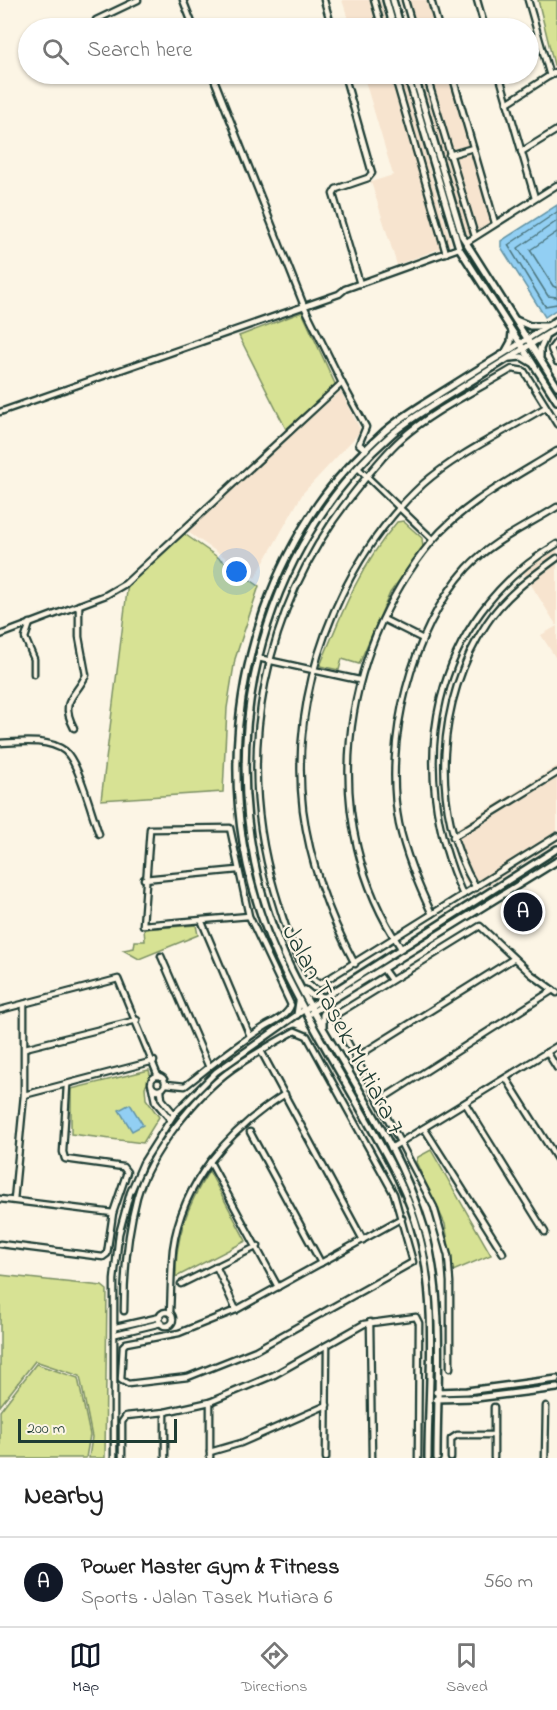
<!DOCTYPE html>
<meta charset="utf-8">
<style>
body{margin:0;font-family:"Indie Flower",sans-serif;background:#f6f6f6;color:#222}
.scale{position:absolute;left:18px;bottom:15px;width:159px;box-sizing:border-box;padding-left:6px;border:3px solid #1f3d34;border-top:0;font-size:16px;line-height:21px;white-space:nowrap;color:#1f3d34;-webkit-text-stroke:4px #fcf5e5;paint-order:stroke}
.you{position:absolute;left:237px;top:572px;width:21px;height:21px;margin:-15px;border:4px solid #fff;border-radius:50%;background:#1a73e8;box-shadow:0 0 0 9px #1a73e833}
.badge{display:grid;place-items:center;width:39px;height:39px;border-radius:50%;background:#111827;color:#fff;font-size:20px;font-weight:700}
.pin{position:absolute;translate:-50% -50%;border:3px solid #fff;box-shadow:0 2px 6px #0006}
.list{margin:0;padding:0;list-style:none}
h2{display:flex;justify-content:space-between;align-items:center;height:78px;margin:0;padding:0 24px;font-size:26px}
h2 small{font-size:20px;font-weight:400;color:#767676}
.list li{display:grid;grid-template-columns:39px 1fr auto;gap:18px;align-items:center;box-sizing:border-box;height:90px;padding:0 24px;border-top:2px solid #e0e0e0}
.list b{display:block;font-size:22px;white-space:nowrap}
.list p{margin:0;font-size:20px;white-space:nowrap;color:#767676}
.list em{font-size:20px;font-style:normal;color:#767676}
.icon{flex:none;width:33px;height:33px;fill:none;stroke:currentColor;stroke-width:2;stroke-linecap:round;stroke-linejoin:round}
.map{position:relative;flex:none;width:557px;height:1458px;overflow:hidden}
.search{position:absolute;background:#fff;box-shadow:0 2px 4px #0004;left:18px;right:18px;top:18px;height:66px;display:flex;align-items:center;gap:15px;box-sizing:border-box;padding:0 21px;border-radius:33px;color:#767676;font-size:22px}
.sheet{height:168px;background:#fff}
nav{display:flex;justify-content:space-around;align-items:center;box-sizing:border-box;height:84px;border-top:2px solid #e0e0e0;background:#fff;font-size:16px;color:#767676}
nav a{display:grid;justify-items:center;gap:3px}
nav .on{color:#111827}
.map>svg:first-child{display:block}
.built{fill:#f7e4cf}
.green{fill:#d7e294;stroke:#7b9064;stroke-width:1.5}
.water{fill:#92cff3;stroke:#6495a7;stroke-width:1.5}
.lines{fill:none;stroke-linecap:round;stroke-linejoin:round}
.shore{stroke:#4d7780;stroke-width:1.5}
.minor-casing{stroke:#1f3d34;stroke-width:9}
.tertiary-casing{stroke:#1f3d34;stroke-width:10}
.minor{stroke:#fcf5e5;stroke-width:4.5}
.tertiary{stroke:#fcf5e5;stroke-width:5}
.labels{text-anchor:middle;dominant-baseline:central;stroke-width:4.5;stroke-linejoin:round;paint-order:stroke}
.street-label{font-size:26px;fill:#1f3d34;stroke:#fcf5e5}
</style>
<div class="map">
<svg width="557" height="1458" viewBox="0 0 557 1458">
<rect width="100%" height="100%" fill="#fcf5e5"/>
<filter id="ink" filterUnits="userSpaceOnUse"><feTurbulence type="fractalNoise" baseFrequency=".0167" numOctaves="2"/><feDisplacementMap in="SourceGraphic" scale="12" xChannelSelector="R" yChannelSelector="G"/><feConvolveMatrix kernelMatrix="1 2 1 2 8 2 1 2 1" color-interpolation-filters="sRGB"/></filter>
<g filter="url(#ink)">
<g class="built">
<polygon points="342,0 380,0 389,28 351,28"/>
<polygon points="400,0 427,0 436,28 408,28"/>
<polygon points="363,74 402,74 451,244 397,265 371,182 393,175"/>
<polygon points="420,74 449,74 493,228 474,242 465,231"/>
<polygon points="341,391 361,431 303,493 255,578 185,530"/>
<polygon points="557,549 557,660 541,635 557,626 523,572"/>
<polygon points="557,766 557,842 475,894 464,879 449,833"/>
</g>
<g class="green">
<polygon points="538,0 557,0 557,63 554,65"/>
<polygon points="302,312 336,386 286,429 239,336"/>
<path d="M403,521L422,538L423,548L390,593L359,664L342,659L339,670L320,666C342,612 359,567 397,522Z"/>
<polygon points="183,533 259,586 235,659 227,708 223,792 101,800 128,583"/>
<polygon points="196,925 198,935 139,959 123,950 134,948 135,941 145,941 144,929"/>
<polygon points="149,1070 151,1078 145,1087 146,1099 159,1117 143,1143 71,1134 71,1089"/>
<polygon points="431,1150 491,1255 453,1271 445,1224 416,1162 418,1157"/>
<path d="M209,1171L246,1241L176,1277C175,1237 188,1204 209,1171Z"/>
<polygon points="0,1275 102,1286 107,1290 105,1458 89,1458 92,1437 80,1376 35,1361 0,1406"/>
<polygon points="36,1364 78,1378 90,1435 86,1458 0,1458 0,1411"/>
</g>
<g class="water">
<polygon points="557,205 557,309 545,317 501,247 501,241"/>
<polygon points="130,1104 143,1125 132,1131 119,1110"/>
</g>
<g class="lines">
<g class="shore">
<polyline points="557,212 508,245 545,306 557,304"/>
<polyline points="557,221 518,248 548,296 557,297"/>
<polyline points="557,232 530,250 553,286 557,288"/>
</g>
<g class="minor-casing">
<g id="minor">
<polyline points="183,0 194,28"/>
<polyline points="324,0 332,28"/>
<polyline points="374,0 382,28"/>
<polyline points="405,0 413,28"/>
<polyline points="431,0 439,28"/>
<polyline points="477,0 485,28"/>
<polyline points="528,0 550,76"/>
<polyline points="96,20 138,0"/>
<polyline points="344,74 372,173 368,178 336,189 333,194 360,284"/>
<polyline points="394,74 446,253"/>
<polyline points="426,74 475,236"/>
<polyline points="452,74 495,223"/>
<polyline points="499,74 535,198"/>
<polyline points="507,103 557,71"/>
<polyline points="521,152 557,130"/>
<polyline points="449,155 473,148"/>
<polyline points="467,242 557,185"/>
<polyline points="557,341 551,349 557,362"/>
<polyline points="342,383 366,427 359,444 366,450"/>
<polyline points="0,412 339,294 345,289 459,248"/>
<path d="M557,424L524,371L512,369C476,391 433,410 401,439C383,455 368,475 353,494C263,607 234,754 275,892C282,914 298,976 320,984L557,836"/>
<polyline points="358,468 433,540"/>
<polyline points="383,619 423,639"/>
<polyline points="30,623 25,638 34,659 34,674"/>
<polyline points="0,635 106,595 125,584 342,383 304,306 212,74"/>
<polyline points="258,658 359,680"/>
<path d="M74,728C59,700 75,698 86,675L79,637V605"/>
<path d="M0,743C20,742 47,738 65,751C79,763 92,815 99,834"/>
<polyline points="453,837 557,773"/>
<polyline points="144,879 238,870"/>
<path d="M476,888C429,809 436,699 487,623C505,596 531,577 557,558"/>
<path d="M463,895C405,767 430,619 557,544"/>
<path d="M432,914C418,885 406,856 399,824C383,743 411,630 467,568C492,541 527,526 557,507"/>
<polyline points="202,922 250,1036"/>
<path d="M401,948C317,824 339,653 432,541C465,502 514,478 557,451"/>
<polyline points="161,956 208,1065"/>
<path d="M355,964C329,915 310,864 303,810C289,694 337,563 423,484C455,455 508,430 546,407"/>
<polyline points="383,969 391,980"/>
<polyline points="0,1010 118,979 158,1076"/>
<polyline points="25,1048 137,1020"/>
<polyline points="261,1051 363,1240"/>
<polyline points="547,1052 557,1068"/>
<polyline points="355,1058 513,959"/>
<circle cx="158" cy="1083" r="7"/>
<polyline points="506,1078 557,1159"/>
<path d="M166,1084L185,1086C212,1065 237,1044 266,1026C275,1021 288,1015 291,1005L249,916L230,828L150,829L143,925L249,916"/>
<polyline points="152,1087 155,1101 170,1119"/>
<polyline points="161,1090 162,1099 174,1114"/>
<polyline points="24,1095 154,1061"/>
<polyline points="379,1101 553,990"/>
<polyline points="465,1103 545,1232"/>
<polyline points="424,1128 503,1253"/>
<polyline points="250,1132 321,1263"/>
<polyline points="391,1148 557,1046"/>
<polyline points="210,1162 278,1287"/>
<polyline points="0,1199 113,1213"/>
<polyline points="14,1200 24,1095 24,1004"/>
<polyline points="0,1244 103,1257 107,1254 113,1213 127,1172 123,1167 65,1159 63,1152 67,1085"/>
<polyline points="216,1266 236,1310"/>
<polyline points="181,1284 258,1246"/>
<path d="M124,1311C124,1272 127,1235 137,1197C149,1154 196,1095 232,1069C252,1055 274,1043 295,1031L307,1036L394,1194L413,1262L256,1350L188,1377L128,1384L121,1380L123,1346L126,1343L179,1333L236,1310L402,1218"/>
<circle cx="166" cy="1319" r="7"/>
<path d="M170,1313C171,1292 171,1270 173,1249C182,1182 230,1129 285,1094"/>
<polyline points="370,1322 372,1458"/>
<polyline points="116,1327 160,1317"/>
<polyline points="116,1334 161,1323"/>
<polyline points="450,1368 450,1282 448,1256 434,1207 334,1016 480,926 531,974 557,993"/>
<polyline points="210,1402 210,1458"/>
<polyline points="210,1452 241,1443 327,1405"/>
<polyline points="114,1458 114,1280 119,1234 130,1193 143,1163 174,1114 216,1072 304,1010"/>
<polyline points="122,1458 122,1422 126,1416 165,1412 210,1402 274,1375 364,1324 416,1317 419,1323 418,1458"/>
<polyline points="165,1458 165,1412"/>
<polyline points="326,1458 327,1346"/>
<polyline points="451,1458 451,1439 457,1435 494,1435"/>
<polyline points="494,1458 494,1407"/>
<polyline points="545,1458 546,1406"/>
</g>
</g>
<g class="tertiary-casing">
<g id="tertiary">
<polyline points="386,0 394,28"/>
<polyline points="393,0 401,28"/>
<polyline points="407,74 459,248 557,401"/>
<polyline points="414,74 462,236 557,386"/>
<polyline points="516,320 530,326 547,326"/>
<polyline points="506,351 511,342 512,332"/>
<polyline points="540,357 540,349 545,338"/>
<polyline points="510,358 522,357 532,363"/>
<polyline points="305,990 311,995 324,997"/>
<polyline points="308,1008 557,849"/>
<polyline points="311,1013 557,861"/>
<polyline points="297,1015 299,1002"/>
<polyline points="323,1026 323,1015 329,1004"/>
<polyline points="436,1392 467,1391 557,1379"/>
<polyline points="436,1399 476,1398 557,1388"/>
<path d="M428,1458C428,1385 438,1305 419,1234C409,1195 390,1161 370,1126C339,1070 305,1016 278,958C211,812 227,637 318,504C336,478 361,453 385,431C405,414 428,401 450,387C486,364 522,343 557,320"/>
<path d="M437,1458C437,1385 445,1300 425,1230C396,1131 327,1049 285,956C206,782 246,561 392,434C408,420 427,409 446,397C483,374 520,351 557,328"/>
</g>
</g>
<use href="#minor" class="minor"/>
<use href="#tertiary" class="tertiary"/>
</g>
</g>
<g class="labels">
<g class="street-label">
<text transform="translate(342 1030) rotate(62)">Jalan Tasek Mutiara 7</text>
</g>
</g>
</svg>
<div class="scale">200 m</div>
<div class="you"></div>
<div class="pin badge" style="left:523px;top:912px">A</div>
<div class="search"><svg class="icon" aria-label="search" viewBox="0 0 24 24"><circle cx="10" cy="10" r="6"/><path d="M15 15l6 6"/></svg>Search here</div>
</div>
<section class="sheet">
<h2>Nearby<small></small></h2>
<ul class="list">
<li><span class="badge">A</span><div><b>Power Master Gym &amp; Fitness</b><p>Sports · Jalan Tasek Mutiara 6</p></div><em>560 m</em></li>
</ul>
</section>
<nav>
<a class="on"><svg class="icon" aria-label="map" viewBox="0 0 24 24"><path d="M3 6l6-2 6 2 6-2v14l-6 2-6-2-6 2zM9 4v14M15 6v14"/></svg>Map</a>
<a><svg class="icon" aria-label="directions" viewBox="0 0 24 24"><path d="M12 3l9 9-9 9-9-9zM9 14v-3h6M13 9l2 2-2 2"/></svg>Directions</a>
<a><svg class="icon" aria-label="saved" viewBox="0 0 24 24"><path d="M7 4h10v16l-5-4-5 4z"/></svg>Saved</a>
</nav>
